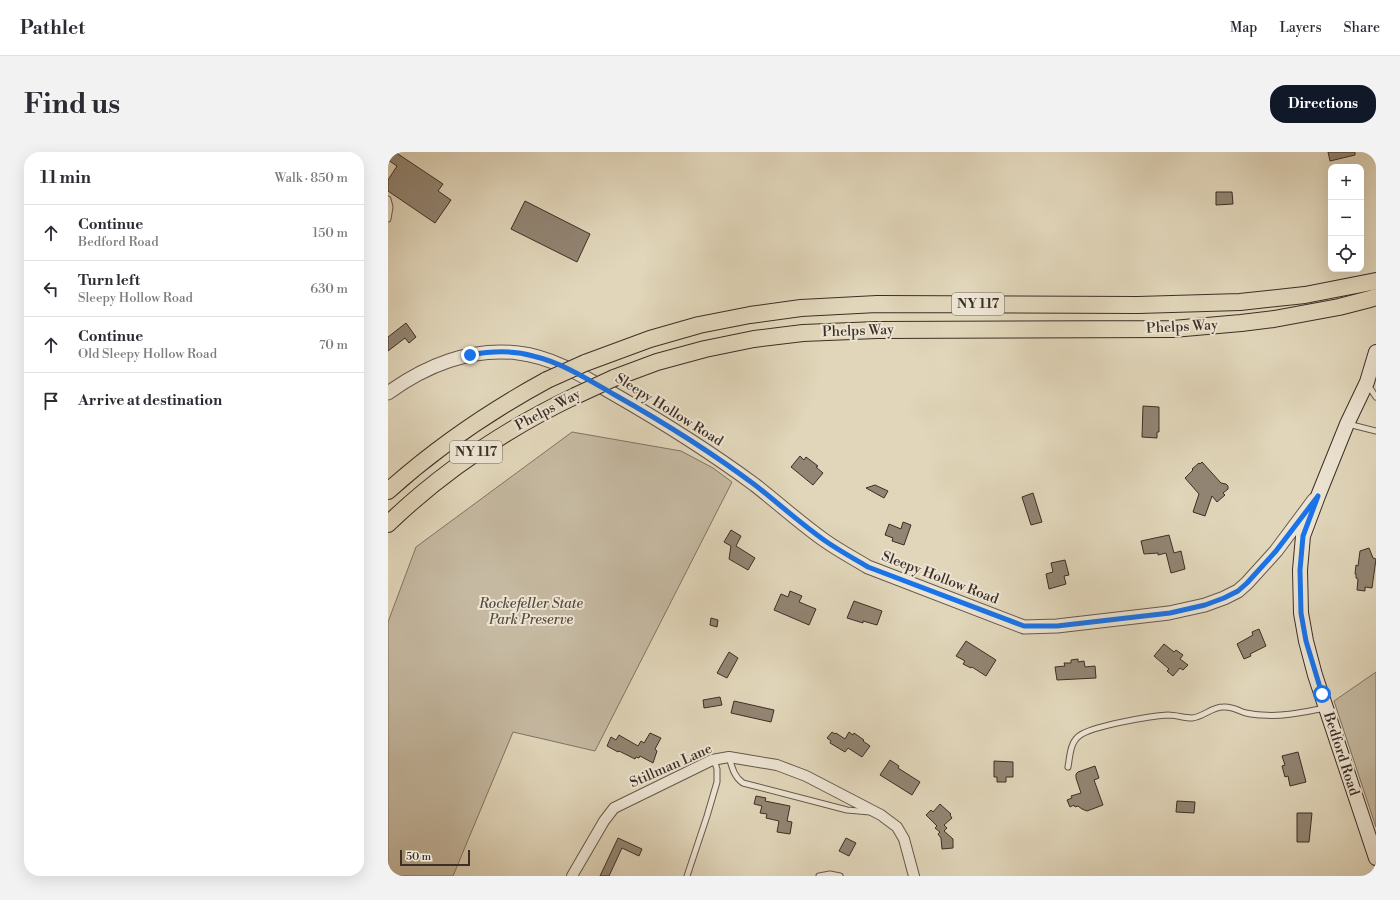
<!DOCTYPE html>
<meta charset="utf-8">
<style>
body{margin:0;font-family:"Libre Bodoni",serif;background:#f2f2f3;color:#2b2b33}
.controls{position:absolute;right:12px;top:12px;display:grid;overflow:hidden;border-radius:8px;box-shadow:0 4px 16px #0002}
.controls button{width:36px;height:36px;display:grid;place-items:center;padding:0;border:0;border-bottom:1px solid #e1e1e2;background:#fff;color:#2b2b33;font:20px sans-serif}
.scale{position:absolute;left:12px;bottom:10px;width:70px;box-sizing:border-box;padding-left:4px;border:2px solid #3d2e26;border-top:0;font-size:11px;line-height:14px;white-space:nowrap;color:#3d2e26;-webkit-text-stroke:3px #ece4d2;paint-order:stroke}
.stop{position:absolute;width:12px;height:12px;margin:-9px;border:3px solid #1a73e8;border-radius:50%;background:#fff}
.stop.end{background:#1a73e8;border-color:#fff;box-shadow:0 1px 4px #0008}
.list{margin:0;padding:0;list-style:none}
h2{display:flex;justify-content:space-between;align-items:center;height:52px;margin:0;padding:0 16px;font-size:17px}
h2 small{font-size:13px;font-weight:400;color:#7c7c81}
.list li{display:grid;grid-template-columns:26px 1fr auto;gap:12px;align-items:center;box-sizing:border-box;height:56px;padding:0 16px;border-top:1px solid #e1e1e2}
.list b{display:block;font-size:15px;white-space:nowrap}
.list p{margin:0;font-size:13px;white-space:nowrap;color:#7c7c81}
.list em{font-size:13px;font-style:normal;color:#7c7c81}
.icon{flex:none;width:22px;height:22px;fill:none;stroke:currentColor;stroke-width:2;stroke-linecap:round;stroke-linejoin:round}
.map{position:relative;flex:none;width:988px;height:724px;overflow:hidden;border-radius:16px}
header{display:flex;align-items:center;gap:24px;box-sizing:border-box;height:56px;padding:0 20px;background:#fff;border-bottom:1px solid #e1e1e2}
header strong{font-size:19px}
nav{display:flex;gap:22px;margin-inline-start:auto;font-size:14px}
.intro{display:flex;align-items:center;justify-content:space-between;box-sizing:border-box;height:96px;padding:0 24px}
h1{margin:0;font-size:28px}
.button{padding:10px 18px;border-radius:16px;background:#111827;color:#fff;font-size:14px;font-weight:700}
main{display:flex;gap:24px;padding:0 24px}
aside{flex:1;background:#fff;border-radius:16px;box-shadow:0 4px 16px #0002}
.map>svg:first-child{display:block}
.green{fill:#c5b9a1;stroke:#817464}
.building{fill:#928573;stroke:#3d2e26}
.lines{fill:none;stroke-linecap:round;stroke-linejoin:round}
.service-casing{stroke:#66584b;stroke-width:7}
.minor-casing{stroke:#66584b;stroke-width:12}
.tertiary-casing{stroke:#66584b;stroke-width:15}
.secondary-casing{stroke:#3d2e26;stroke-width:16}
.primary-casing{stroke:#3d2e26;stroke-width:18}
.service{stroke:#ece4d2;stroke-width:5}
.minor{stroke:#ece4d2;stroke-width:10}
.tertiary{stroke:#ece4d2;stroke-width:13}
.secondary{stroke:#ece4d2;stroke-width:14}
.primary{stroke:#e1d6ba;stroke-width:16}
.primary-bridge-casing{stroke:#3d2e26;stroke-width:18;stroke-linecap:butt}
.primary-bridge{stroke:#e1d6ba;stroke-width:16}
.route{stroke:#1a73e8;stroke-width:5}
.labels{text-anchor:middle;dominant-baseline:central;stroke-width:4;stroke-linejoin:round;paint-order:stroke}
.shield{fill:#ece4d2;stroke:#72655a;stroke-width:1}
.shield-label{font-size:13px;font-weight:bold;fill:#3d2e26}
.street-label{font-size:14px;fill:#3d2e26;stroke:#ece4d2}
.park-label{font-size:14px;font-style:italic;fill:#584a3f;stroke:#ece4d2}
</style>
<header>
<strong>Pathlet</strong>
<nav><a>Map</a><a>Layers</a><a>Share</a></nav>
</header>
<div class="intro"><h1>Find us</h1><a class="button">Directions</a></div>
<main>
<aside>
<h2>11 min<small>Walk · 850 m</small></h2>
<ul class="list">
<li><svg class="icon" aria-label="ahead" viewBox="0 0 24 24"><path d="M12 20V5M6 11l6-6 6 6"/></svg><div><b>Continue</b><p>Bedford Road</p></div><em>150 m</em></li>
<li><svg class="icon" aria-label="left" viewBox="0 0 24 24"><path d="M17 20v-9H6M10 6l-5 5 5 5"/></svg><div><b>Turn left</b><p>Sleepy Hollow Road</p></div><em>630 m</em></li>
<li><svg class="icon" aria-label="ahead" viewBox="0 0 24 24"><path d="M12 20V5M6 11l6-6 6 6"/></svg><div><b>Continue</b><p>Old Sleepy Hollow Road</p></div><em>70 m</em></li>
<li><svg class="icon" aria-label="arrive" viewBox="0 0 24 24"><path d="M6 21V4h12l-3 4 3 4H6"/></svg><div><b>Arrive at destination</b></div></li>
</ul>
</aside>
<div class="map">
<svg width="988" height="724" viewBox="0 0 988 724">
<rect width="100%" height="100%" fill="#e1d6ba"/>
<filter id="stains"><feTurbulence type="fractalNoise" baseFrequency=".005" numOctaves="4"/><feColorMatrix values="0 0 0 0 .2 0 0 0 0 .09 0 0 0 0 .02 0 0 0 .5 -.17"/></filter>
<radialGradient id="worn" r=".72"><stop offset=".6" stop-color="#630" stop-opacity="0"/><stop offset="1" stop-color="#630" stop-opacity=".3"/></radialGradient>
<g class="green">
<polygon points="184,280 293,299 325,316 344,330 207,599 125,580 65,724 0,724 0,470 28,395"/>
<polygon points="988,520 988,675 946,549"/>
</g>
<g class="building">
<polygon points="0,0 7,0 55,32 50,39 63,48 47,71 0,39 0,28 9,14 0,8"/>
<polygon points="940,0 967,0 967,3 942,9"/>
<polygon points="828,40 844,40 845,52 828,53"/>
<polygon points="137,49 202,82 189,110 123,77"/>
<polygon points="18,171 28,185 21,191 17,186 0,199 0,185"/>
<polygon points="755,254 771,255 771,280 769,280 769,286 754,285"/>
<polygon points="412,304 416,308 418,305 430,314 428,315 435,321 425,333 403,315"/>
<polygon points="814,310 833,331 838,332 840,334 840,337 835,341 837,343 829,350 824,344 817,364 805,360 811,342 797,326 805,318 804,317 811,311 812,312"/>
<polygon points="487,333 500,339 496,346 478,336"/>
<polygon points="645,341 654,370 643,373 634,345"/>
<polygon points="515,370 523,373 516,393 504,389 505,386 497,383 501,372 513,377"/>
<polygon points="343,378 353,384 348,394 367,406 360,418 341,407 343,394 336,390"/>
<polygon points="781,383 786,401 793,399 797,417 783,421 778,401 770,403 770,401 756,402 753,389"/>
<polygon points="981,396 985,406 988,407 984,436 977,435 977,439 969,438 970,427 968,426 968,422 967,422 968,413 970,414 972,399"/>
<polygon points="677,408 681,423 676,424 678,432 661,437 658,422 665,420 663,411"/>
<polygon points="402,439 414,444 411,450 428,457 421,473 386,458 393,442 400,445"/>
<polygon points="466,449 494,459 489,473 475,469 475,471 459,466"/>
<polygon points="323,466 330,468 329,475 322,473"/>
<polygon points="871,477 878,494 862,502 863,504 856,507 849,492 865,483 864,480"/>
<polygon points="578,489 608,508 598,524 584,515 583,516 575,512 577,509 568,504"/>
<polygon points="776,492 786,500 788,498 795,503 792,507 800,513 795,518 792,516 785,524 779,519 781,517 766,504"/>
<polygon points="341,500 350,506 339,526 329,521"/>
<polygon points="690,507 690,510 696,509 697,515 707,514 708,526 669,528 667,515 677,514 676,511 683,511 683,508"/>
<polygon points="332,545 334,553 316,556 315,548"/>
<polygon points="346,549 386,558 383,570 343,561"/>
<polygon points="444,580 447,582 448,581 457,587 461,580 465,583 466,581 476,588 475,589 482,594 474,605 460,596 457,600 442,591 443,589 439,586"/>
<polygon points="262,581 273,586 267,597 269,599 265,611 252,604 251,606 248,605 247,607 231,599 230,600 219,594 223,585 228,588 231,583 250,594 253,589 256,591"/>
<polygon points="910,600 918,630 902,634 900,624 897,625 894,614 897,613 894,604"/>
<polygon points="502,608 511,614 510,616 532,630 524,643 492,623"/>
<polygon points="606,609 625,610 625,625 618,625 618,630 609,630 609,625 606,625"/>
<polygon points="707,614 711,626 706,628 715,653 699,659 694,657 690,654 687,655 686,653 682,655 679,648 684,646 683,644 693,641 688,626 688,622 690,620"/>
<polygon points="368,644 378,646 377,649 402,654 399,669 404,670 402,682 389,680 391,669 378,666 379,662 372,661 374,654 366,652"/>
<polygon points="789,649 807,650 806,661 788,660"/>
<polygon points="552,652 563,662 562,663 564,666 556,673 559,676 556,679 565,687 565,696 554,697 553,686 550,682 552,680 547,676 549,674 538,663 543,658 545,660"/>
<polygon points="909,661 924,661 921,690 909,690"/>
<polygon points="230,686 254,697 251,704 234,696 221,724 212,724"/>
<polygon points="458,686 468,691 461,704 451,699"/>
</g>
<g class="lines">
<g class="service-casing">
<g id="service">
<polyline points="0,47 2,55 0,67"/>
<polyline points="980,233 988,245"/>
<polyline points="960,272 988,279"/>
<path d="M341,605C344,615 346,625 355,631L459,658L482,660"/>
<path d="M680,615C682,604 682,591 691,584C703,574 763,564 780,563C788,563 796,566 804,566C815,565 824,555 835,555C845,554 850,559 858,561C863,562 869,563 874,563C895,565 916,560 937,556"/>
<polyline points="299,724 319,664 329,630 329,617 326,608"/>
<polyline points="431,724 442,722 452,724"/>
</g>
</g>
<g class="minor-casing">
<polyline id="minor" points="184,724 216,669 226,656 324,608 341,605 389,613 418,624 493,663 509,675 516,687 526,724"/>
</g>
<g class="tertiary-casing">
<path id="tertiary" d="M0,241C37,214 83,195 130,201C165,205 195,224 224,241C273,269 321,299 367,333C390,351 412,371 436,388C450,398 465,406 480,415L636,475L669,474L781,461L817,453L836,446L850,439L859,431L888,399L926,348"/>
</g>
<g class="secondary-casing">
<polyline id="secondary" points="988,200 979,230 959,272 930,344 915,384 912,418 913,461 918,489 927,523 988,706"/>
</g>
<g class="primary-casing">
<g id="primary">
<polyline points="197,211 262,187 311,173 362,163 413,156 489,152 750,153 852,150 917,143 988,129"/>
<polyline points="226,226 269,210 317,197 366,187 415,181 489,178 785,177 853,171 886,167 951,155 982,147 988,145"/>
<path d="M0,339C49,295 102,259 159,228"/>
<path d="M0,372C55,319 118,277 187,244"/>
</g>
</g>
<use href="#service" class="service"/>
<use href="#minor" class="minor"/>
<use href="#tertiary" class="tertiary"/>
<use href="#secondary" class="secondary"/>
<use href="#primary" class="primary"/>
<g class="primary-bridge-casing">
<g id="primary-bridge">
<polyline points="159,228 197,211"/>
<polyline points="187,244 226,226"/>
</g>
</g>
<use href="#primary-bridge" class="primary-bridge"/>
</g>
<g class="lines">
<path class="route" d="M82,203C103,199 125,198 145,204C175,211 201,228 227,243C275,270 323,300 367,333C390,351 412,371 436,388C450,398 465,406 480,415L636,474H669L782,461L817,453L836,446L850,439L859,431L888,399L930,344L915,384L912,418L913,461L918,489L934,542"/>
</g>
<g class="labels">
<g class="shield">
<rect x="564" y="141" width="52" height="22" rx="3"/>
<rect x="62" y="289" width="52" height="22" rx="3"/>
</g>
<g class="shield-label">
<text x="590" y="152">NY 117</text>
<text x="88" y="300">NY 117</text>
</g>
<g class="street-label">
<text transform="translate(794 175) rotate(-3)">Phelps Way</text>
<text transform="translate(470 179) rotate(-2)">Phelps Way</text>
<text transform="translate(160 258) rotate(-28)">Phelps Way</text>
<text transform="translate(281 258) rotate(32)">Sleepy Hollow Road</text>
<text transform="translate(552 426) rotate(21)">Sleepy Hollow Road</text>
<text transform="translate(953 602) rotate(72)">Bedford Road</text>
<text transform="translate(283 614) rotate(-24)">Stillman Lane</text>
</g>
<g class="park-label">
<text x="143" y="452">Rockefeller State<tspan x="143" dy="16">Park Preserve</tspan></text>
</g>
</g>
<rect width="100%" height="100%" filter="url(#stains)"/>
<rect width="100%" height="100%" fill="url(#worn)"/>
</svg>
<div class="controls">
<button>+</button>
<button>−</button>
<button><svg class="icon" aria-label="locate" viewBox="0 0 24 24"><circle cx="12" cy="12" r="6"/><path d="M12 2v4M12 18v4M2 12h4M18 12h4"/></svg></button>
</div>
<div class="scale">50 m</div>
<div class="stop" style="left:934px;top:542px"></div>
<div class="stop end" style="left:82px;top:203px"></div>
</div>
</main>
